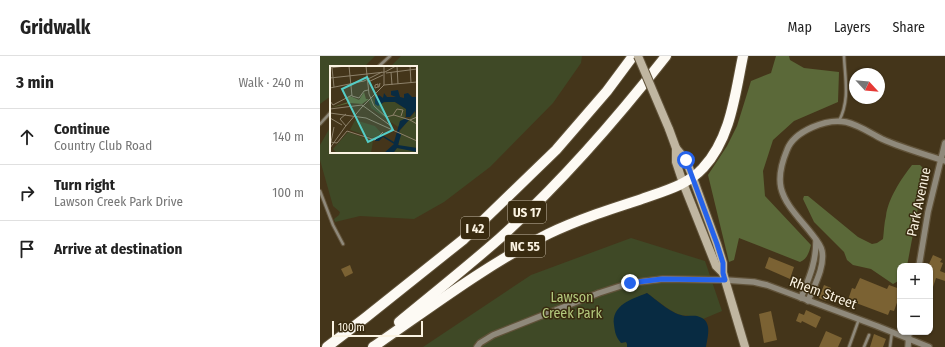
<!DOCTYPE html>
<meta charset="utf-8">
<style>
body{margin:0;font-family:"Fira Sans Condensed",sans-serif;background:#f6f6f6;color:#222}
.controls{position:absolute;right:12px;bottom:12px;display:grid;overflow:hidden;border-radius:8px;box-shadow:0 1px 3px #0004}
.controls button{width:36px;height:36px;display:grid;place-items:center;padding:0;border:0;border-bottom:1px solid #e0e0e0;background:#fff;color:#222;font:20px sans-serif}
.compass{position:absolute;left:529px;top:12px;width:36px;height:36px;border-radius:50%;background:#fff;box-shadow:0 1px 3px #0004;rotate:116deg}
.scale{position:absolute;left:12px;bottom:10px;width:91px;box-sizing:border-box;padding-left:4px;border:2px solid #fbf3e2;border-top:0;font-size:11px;line-height:14px;white-space:nowrap;color:#fbf3e2;-webkit-text-stroke:3px #392b10;paint-order:stroke}
.stop{position:absolute;width:12px;height:12px;margin:-9px;border:3px solid #2563eb;border-radius:50%;background:#fff}
.stop.end{background:#2563eb;border-color:#fff;box-shadow:0 1px 4px #0008}
.list{margin:0;padding:0;list-style:none}
h2{display:flex;justify-content:space-between;align-items:center;height:52px;margin:0;padding:0 16px;font-size:17px}
h2 small{font-size:13px;font-weight:400;color:#767676}
.list li{display:grid;grid-template-columns:26px 1fr auto;gap:12px;align-items:center;box-sizing:border-box;height:56px;padding:0 16px;border-top:1px solid #e0e0e0}
.list b{display:block;font-size:15px;white-space:nowrap}
.list p{margin:0;font-size:13px;white-space:nowrap;color:#767676}
.list em{font-size:13px;font-style:normal;color:#767676}
.icon{flex:none;width:22px;height:22px;fill:none;stroke:currentColor;stroke-width:2;stroke-linecap:round;stroke-linejoin:round}
.map{position:relative;flex:none;width:625px;height:291px;overflow:hidden}
header{display:flex;align-items:center;gap:24px;box-sizing:border-box;height:56px;padding:0 20px;background:#fff;border-bottom:1px solid #e0e0e0}
header strong{font-size:19px}
nav{display:flex;gap:22px;margin-inline-start:auto;font-size:14px}
main{display:flex}
aside{flex:1;background:#fff}
.map>svg:first-child{display:block}
.green{fill:#3f4926}
.forest{fill:#5b6939}
.water{fill:#082b42}
.building{fill:#7b6233}
.lines{fill:none;stroke-linecap:round;stroke-linejoin:round}
.lane-casing{stroke:#61533a;stroke-width:4.5}
.street-casing{stroke:#61533a;stroke-width:8}
.secondary-casing{stroke:#61533a;stroke-width:10}
.highway-casing{stroke:#61533a;stroke-width:12}
.lane{stroke:#8f897b;stroke-width:2.5}
.street{stroke:#8f897b;stroke-width:5.5}
.secondary{stroke:#c0b6a1;stroke-width:8}
.highway{stroke:#fdfaf4;stroke-width:10}
.secondary-bridge-casing{stroke:#61533a;stroke-width:10;stroke-linecap:butt}
.secondary-bridge{stroke:#c0b6a1;stroke-width:8}
.route{stroke:#2563eb;stroke-width:5}
.labels{text-anchor:middle;dominant-baseline:central;stroke-width:3;stroke-linejoin:round;paint-order:stroke}
.shield{fill:#392b10;stroke:#c1b7a3;stroke-width:1}
.shield-label{font-size:13px;font-weight:bold;fill:#fbf3e2}
.street-label{font-size:14px;fill:#fbf3e2;stroke:#392b10}
.park-label{font-size:14px;fill:#b3c97d;stroke:#392b10}
.inset-road{fill:none;stroke:#8d816a;stroke-width:1}
.view{fill:#54cdc7;fill-opacity:0.15;stroke:#54cdc7;stroke-width:2}
.inset-edge{fill:none;stroke:#fbf3e2;stroke-width:2}
</style>
<header>
<strong>Gridwalk</strong>
<nav><a>Map</a><a>Layers</a><a>Share</a></nav>
</header>
<main>
<aside>
<h2>3 min<small>Walk · 240 m</small></h2>
<ul class="list">
<li><svg class="icon" aria-label="ahead" viewBox="0 0 24 24"><path d="M12 20V5M6 11l6-6 6 6"/></svg><div><b>Continue</b><p>Country Club Road</p></div><em>140 m</em></li>
<li><svg class="icon" aria-label="right" viewBox="0 0 24 24"><path d="M7 20v-9h11M14 6l5 5-5 5"/></svg><div><b>Turn right</b><p>Lawson Creek Park Drive</p></div><em>100 m</em></li>
<li><svg class="icon" aria-label="arrive" viewBox="0 0 24 24"><path d="M6 21V4h12l-3 4 3 4H6"/></svg><div><b>Arrive at destination</b></div></li>
</ul>
</aside>
<div class="map">
<svg width="625" height="291" viewBox="0 0 625 291">
<rect width="100%" height="100%" fill="#44351a"/>
<g class="green">
<polygon points="0,0 55,0 44,11 11,11 11,40 0,48"/>
<polygon points="81,0 262,0 261,7 233,47 170,111 124,146 94,163 40,160 15,166 14,163 19,159 20,156 13,150 0,104 0,89 11,70 11,96 96,96 96,11 70,11"/>
<path d="M311,182L385,205L402,255L383,263C375,259 369,261 361,259C352,257 335,243 327,237L304,248L301,287L306,286L308,288L307,291H103L211,219Z"/>
</g>
<g class="forest">
<path d="M456,0H469L470,4L484,12L519,16L518,46L474,65L453,84L443,115L445,140L491,189C489,197 487,203 480,206L419,182L414,204L409,206L388,119L407,90L417,70L431,25L451,17Z"/>
<path d="M592,109H600L605,114L587,210H580V224L573,228L551,213L533,209L527,204L524,196L494,166L483,143L484,140H488L538,181L552,188L557,187L563,183C564,175 564,168 566,160C568,143 581,123 592,109Z"/>
</g>
<path class="water" d="M327,237C335,243 351,257 361,259C366,261 372,259 377,260C393,264 388,279 386,291H307V288L306,286L301,287C296,281 295,277 294,269C291,249 312,243 327,237Z"/>
<g class="building">
<polygon points="613,199 622,203 620,206 623,207 620,215 625,217 625,225 616,222 611,237 610,215 611,211 608,210"/>
<polygon points="449,201 474,211 470,223 445,212"/>
<polygon points="30,209 33,217 25,221 21,213"/>
<polygon points="540,222 567,233 569,229 580,233 580,242 579,241 574,255 570,254 568,259 528,244 532,232 535,233"/>
<polygon points="504,229 511,232 506,245 499,242"/>
<polygon points="486,254 501,261 496,272 482,265 481,267 476,265 479,257 484,259"/>
<polygon points="451,255 457,284 444,287 439,258"/>
<polygon points="506,275 522,282 518,291 499,291"/>
<polygon points="554,278 566,283 563,291 550,291"/>
</g>
<g class="lines">
<g class="lane-casing">
<g id="lane">
<polyline points="58,11 70,0"/>
<path d="M519,65C530,44 525,23 524,0"/>
<polyline points="0,68 11,56"/>
<polyline points="0,135 13,169 23,188"/>
<polyline points="529,291 539,263"/>
<polyline points="544,291 549,279"/>
<polyline points="570,291 572,276"/>
</g>
</g>
<g class="street-casing">
<g id="street">
<polyline points="599,210 608,156 625,87"/>
<path d="M481,242C489,222 496,207 496,185"/>
<path d="M488,245C494,230 505,211 502,195C501,189 495,182 491,177C481,164 465,149 461,132C458,119 462,106 467,94C474,75 507,62 526,66C539,69 550,77 562,83C582,92 604,98 625,105"/>
<polyline points="157,291 160,287 173,279 279,237 310,227 343,223 405,224 434,226 447,229 557,270 609,291"/>
<polyline points="588,291 589,276"/>
</g>
</g>
<g class="secondary-casing">
<g id="secondary">
<polyline points="349,73 356,92 356,106 363,127 396,210 403,217"/>
<polyline points="356,92 366,104 373,122 397,188 403,207 403,217 425,291"/>
</g>
</g>
<g class="highway-casing">
<g id="highway">
<path d="M79,266C113,238 147,211 180,182C241,127 295,65 346,0"/>
<polyline points="7,291 45,262 144,183 236,94 287,35 313,0"/>
<path d="M53,291C110,252 166,209 228,178C257,164 288,154 319,144C340,136 367,130 383,112C411,82 415,38 423,0"/>
</g>
</g>
<use href="#lane" class="lane"/>
<use href="#street" class="street"/>
<use href="#secondary" class="secondary"/>
<use href="#highway" class="highway"/>
<g class="secondary-bridge-casing">
<polyline id="secondary-bridge" points="318,0 349,73"/>
</g>
<use href="#secondary-bridge" class="secondary-bridge"/>
</g>
<g class="lines">
<polyline class="route" points="310,227 342,223 405,224 403,217 403,207 397,188 366,104"/>
</g>
<g class="labels">
<g class="shield">
<rect x="188" y="145" width="38" height="22" rx="3"/>
<rect x="141" y="161" width="28" height="22" rx="3"/>
<rect x="185" y="179" width="40" height="22" rx="3"/>
</g>
<g class="shield-label">
<text x="207" y="156">US 17</text>
<text x="155" y="172">I 42</text>
<text x="205" y="190">NC 55</text>
</g>
<g class="street-label">
<text transform="translate(599 146) rotate(-78)">Park Avenue</text>
<text transform="translate(503 237) rotate(20)">Rhem Street</text>
</g>
<g class="park-label">
<text x="252" y="241">Lawson<tspan x="252" dy="16">Creek Park</tspan></text>
</g>
</g>
<g transform="translate(10 10)">
<rect width="87" height="87" fill="#44351a"/>
<path d="M43,31L45,38L63,35L76,43L75,52L68,61L41,42L39,35ZM85,46L87,49V82L69,80V66ZM25,54L45,60L52,68L43,72L20,64ZM18,66L43,75L41,87H7L3,83ZM67,82L84,83L87,87H58L64,86Z" fill="#3f4926"/>
<path d="M34,26L36,33H39L32,38L20,37L0,42L18,36V31L20,30L29,34Z" fill="#5b6939"/>
<path d="M68,24L70,31L74,32V28L78,27L82,31H87L85,52V45L80,51H76V43L65,36H54L48,40L45,38V32L49,29L53,32L54,27L57,31H66L61,29V25ZM76,52L79,54L69,65L71,69L68,79L87,82V86L67,82L64,86L54,87L64,78L53,71L49,75H45V74L52,69L64,76L70,55Z" fill="#082b42"/>
<path class="inset-road" d="M19,0L22,30L29,32L34,25L38,24M36,0L39,28L44,40L56,51L64,49L80,54M67,0L68,18M80,0L81,17M0,2L15,0M2,2L4,21M61,6L62,19M56,7L87,3M0,12L55,6L66,0M38,16L53,9M54,19L87,16M48,21V18L45,19V22L48,21H49L50,17M0,22L34,15L52,6M0,35L3,39L22,29M31,42L54,19V0M0,43L32,39L61,60M0,47L36,52L87,75M63,49L67,43L73,44L71,50M87,51L80,54L87,58M0,52L12,59M16,60L10,53L16,48M15,61L32,41M0,76L7,77L17,65L45,74L53,66M1,76L4,61M0,82L15,61"/>
<path class="view" d="M37,11L63,64L38,76L12,23Z"/>
<rect width="87" height="87" class="inset-edge"/>
</g>
</svg>
<div class="controls">
<button>+</button>
<button>−</button>
</div>
<svg class="compass" viewBox="-18 -18 36 36"><path d="M0-13l5 13h-10z" fill="#e53935"/><path d="M0 13l5-13h-10z" fill="#767676"/></svg>
<div class="scale">100 m</div>
<div class="stop" style="left:366px;top:104px"></div>
<div class="stop end" style="left:310px;top:227px"></div>
</div>
</main>
